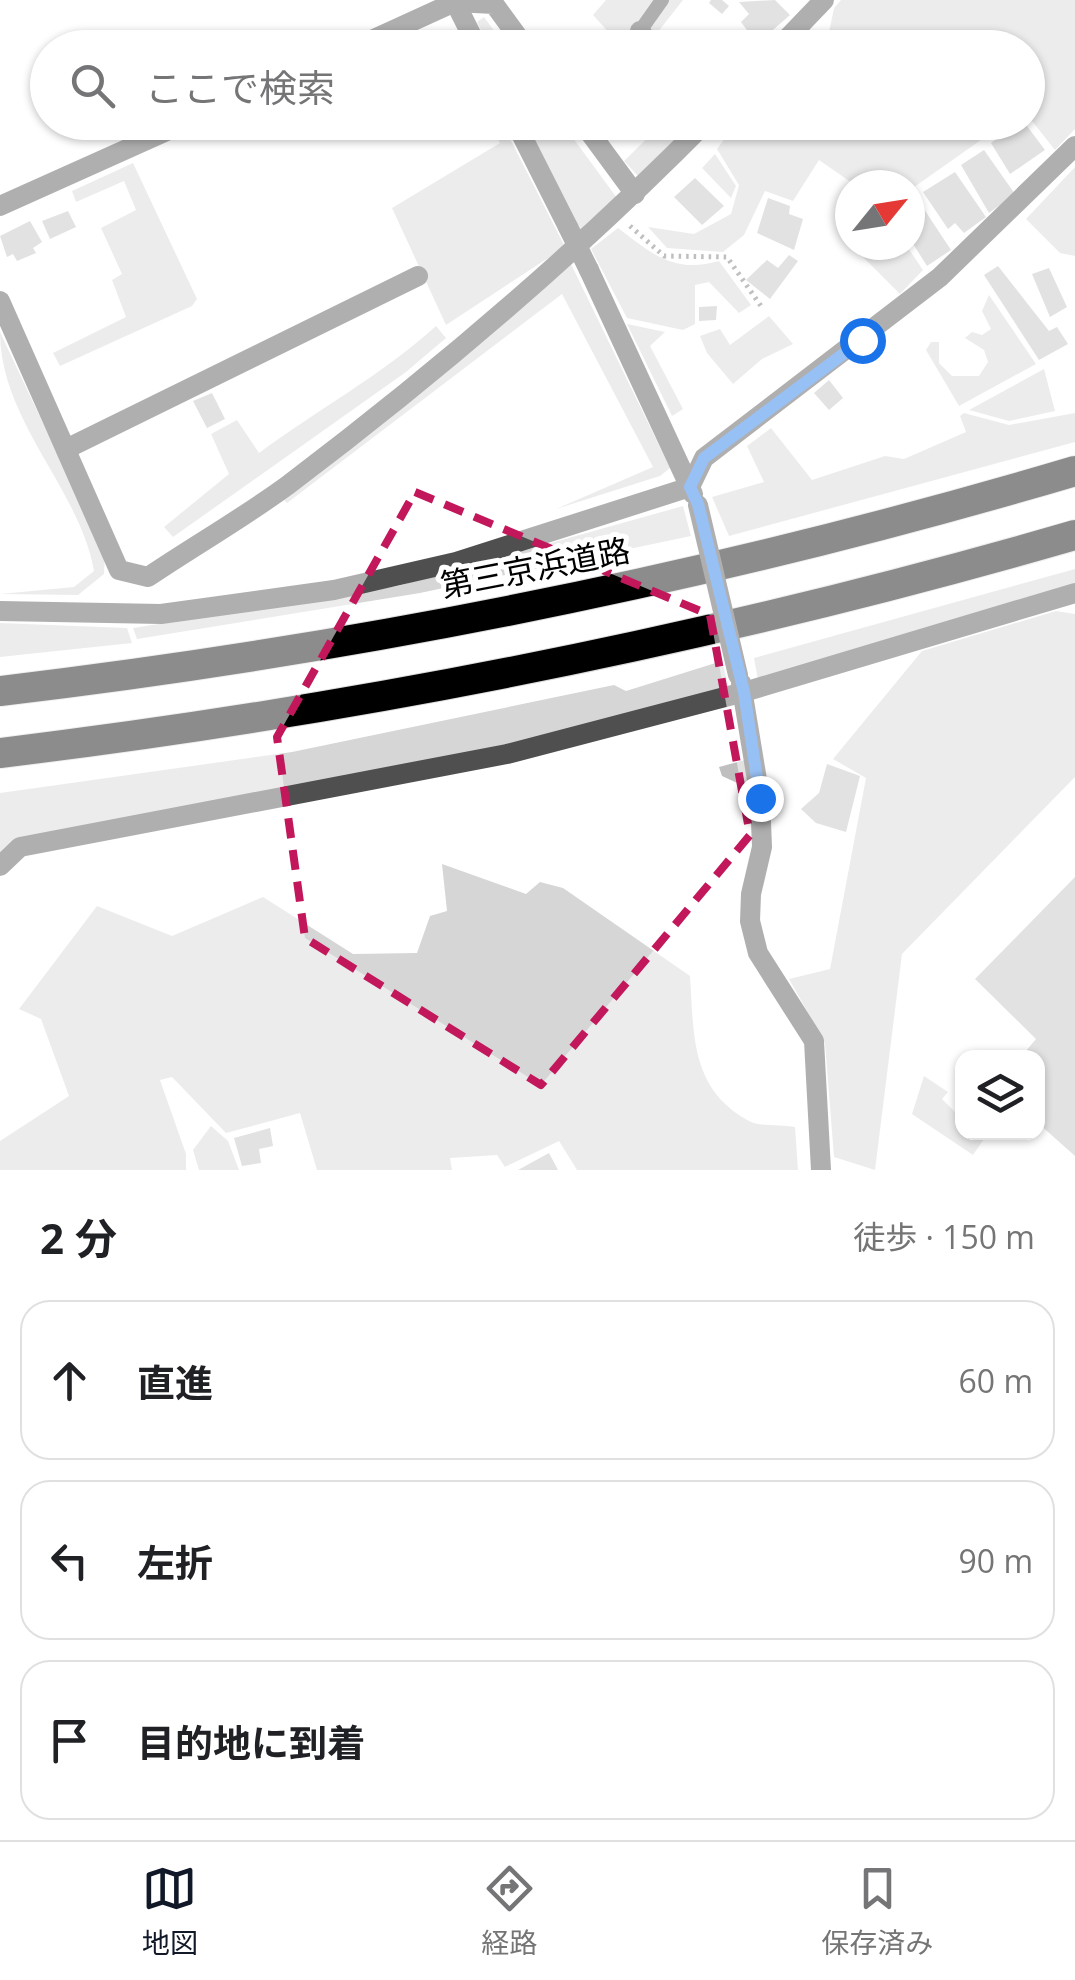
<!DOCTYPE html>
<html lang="ja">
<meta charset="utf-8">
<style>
body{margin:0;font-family:"Open Sans","Noto Sans JP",sans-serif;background:#f2f2f2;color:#202124}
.controls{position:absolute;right:30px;bottom:30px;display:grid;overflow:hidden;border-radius:20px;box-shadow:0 2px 8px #0004}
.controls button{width:90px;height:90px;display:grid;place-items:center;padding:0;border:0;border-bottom:2px solid #e0e0e0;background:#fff;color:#202124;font:50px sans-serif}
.compass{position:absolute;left:835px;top:170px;width:90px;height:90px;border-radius:50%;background:#fff;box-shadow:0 2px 8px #0004;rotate:60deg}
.stop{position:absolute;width:30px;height:30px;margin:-22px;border:8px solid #1a73e8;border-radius:50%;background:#fff}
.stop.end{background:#1a73e8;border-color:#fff;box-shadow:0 2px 10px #0008}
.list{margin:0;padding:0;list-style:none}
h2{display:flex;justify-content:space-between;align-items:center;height:130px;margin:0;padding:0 40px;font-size:42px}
h2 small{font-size:32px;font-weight:400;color:#757577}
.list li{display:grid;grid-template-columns:65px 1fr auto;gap:30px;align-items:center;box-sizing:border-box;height:160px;margin:0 20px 20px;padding:0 20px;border:2px solid #e0e0e0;border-radius:30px}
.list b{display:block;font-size:38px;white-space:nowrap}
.list em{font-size:32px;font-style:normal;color:#757577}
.icon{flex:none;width:55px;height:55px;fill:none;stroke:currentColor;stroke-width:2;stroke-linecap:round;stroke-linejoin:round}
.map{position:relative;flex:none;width:1075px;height:1170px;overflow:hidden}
.search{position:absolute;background:#fff;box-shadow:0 2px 8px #0004;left:30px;right:30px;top:30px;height:110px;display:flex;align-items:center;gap:25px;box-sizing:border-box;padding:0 35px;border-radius:55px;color:#757577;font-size:38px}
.sheet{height:670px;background:#fff}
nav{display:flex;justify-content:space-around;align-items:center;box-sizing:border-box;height:140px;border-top:2px solid #e0e0e0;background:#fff;font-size:28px;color:#757577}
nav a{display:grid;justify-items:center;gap:5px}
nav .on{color:#111827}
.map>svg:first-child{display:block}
.green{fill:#d6d6d6}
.building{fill:#bfbfbf}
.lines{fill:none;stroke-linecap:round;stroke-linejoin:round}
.motorway-casing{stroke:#dbdbdb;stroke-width:32}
.path{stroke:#717171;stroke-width:5;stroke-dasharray:2.5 5;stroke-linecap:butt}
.service{stroke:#4f4f4f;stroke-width:14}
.minor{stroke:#4f4f4f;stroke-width:20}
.motorway{stroke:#000;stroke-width:30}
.minor-bridge{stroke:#4f4f4f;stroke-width:20}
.route{stroke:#1a73e8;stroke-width:12}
.marked{fill:none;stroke:#c2185b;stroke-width:8;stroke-dasharray:20 12;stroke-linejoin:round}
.labels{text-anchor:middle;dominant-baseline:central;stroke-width:10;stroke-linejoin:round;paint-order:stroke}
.street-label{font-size:32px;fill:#000;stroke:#fff}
</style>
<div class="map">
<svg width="1075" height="1170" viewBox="0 0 1075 1170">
<rect width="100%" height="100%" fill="#fff"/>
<g class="green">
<polygon points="606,0 683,0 646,47 622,47 593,15"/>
<polygon points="841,0 1075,0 1075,129 1055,150 1028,116 1028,48 826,47 834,8"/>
<polygon points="484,17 506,47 489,47 477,22"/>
<polygon points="490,123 502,123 565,247 446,325 392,208 500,143"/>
<polygon points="527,123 562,123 617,198 583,236"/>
<polygon points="663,123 691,123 638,176 624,161"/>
<polygon points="736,123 736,122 1005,123 910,190 910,185 855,185 819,160 793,201 765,191 744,235 723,252 667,248 648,227 694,234 731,214 739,185 717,149"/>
<polygon points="715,154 736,186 731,198 702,168"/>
<polygon points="133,163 197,299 192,306 60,366 53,353 126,317 112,280 122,274 101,228 136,210 124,181 76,202 72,191"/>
<polygon points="1075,167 1075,256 1060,253 1026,219"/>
<path d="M618,228C652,254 674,274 719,261L751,305L739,313L709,282L695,285V324L683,330L627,318L591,249Z"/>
<polygon points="872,245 906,245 923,270 900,294 862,256"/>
<polygon points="571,264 670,468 660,476 556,509 653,467 562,294 287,503 281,497"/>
<polygon points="989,295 1036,364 959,406 926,350 931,342 939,342 939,363 952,376 979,376 988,362 984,350 965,338 972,332 982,335 991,329 982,311"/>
<polygon points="769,316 793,344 762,359 733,384 707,353 700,336 720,329 730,345"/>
<polygon points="627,324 665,332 650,346 683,409 672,416"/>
<path d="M436,326L446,338L406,372L173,537L164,527L229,474L211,434L237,420L259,453C317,410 382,375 436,326Z"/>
<path d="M0,332L105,555L104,574L78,595L0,594L74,587L94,571C80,489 0,421 0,332Z"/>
<polygon points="1044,369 1055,411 1009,421 969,410"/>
<polygon points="964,413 1009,425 1075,413 1075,442 729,536 712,497 764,482 747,446 771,428 812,480 885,456 904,459 966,432 960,416"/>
<polygon points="683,506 691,536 420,593 137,639 133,628 398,586"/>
<polygon points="1075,569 1075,586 758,680 754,658"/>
<polygon points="1056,611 1075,614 1075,777 902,954 875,1170 834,1157 825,1043 789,979 830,969 866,778 833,759 922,651"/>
<polygon points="0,623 127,628 132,643 0,657"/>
<polygon points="722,661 729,688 508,748 0,856 0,793 292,752 614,685 626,691"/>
<path d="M442,864L526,894L540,882L563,888L690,976C694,1035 690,1089 749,1121C760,1127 781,1124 795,1127L798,1170H577L559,1141L505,1167L497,1155L450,1158L452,1170H317L300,1113L226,1133L172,1077L160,1080L186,1154V1170H0V1141L69,1096L41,1019L19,1009L97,906L172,936L263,897L353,954L417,953L430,916L447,911Z"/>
<polygon points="924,1076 948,1092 942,1099 962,1119 962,1132 977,1133 984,1139 973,1155 912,1114"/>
<polygon points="211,1126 228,1141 239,1170 199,1170 193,1150"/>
</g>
<g class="building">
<polygon points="711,0 722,0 729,6 722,14 709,3"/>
<polygon points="775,0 790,15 757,44 741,22 749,14 739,2"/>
<polygon points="1020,122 1024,122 1045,150 1010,174 991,143"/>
<polygon points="984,150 1015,194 989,213 961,165"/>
<polygon points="955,172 986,217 964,233 955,223 948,229 923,192"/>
<polygon points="695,178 724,206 702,225 674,197"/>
<polygon points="768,198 790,206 789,214 803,219 794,250 757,233"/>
<polygon points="918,200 951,250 927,266 910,239 910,205"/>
<polygon points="68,211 76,227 50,239 42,221"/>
<polygon points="30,221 42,242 33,248 36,253 17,261 13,254 7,257 0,236"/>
<polygon points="789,255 798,261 770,299 746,280 767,260 778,268"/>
<polygon points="998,266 1049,331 1057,327 1068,344 1039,360 984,275"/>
<polygon points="1049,268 1067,307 1050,317 1032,274"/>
<polygon points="717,306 716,320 699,321 699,307"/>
<polygon points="829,380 843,398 829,410 814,393"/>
<polygon points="212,393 225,419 207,428 193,401"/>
<polygon points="745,760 748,788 722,776 719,767"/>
<polygon points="827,764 860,776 846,832 816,823 801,809 819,793"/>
<polygon points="1075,877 1075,1156 1038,1123 1038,1058 1020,1058 1036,1039 975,979"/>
<polygon points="270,1128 273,1146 259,1149 261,1163 242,1166 234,1138"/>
<polygon points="549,1153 558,1170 518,1170"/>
</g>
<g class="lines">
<g class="motorway-casing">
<g id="motorway">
<path d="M0,691C363,648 725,575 1075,471"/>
<path d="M0,753C364,709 723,637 1075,535"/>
</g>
</g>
<polyline class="path" points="630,226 664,256 727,257 763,309"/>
<polyline class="service" points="640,31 662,0"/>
<g class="minor">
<polyline points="454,0 478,48"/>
<polyline points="640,31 653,48"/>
<polyline points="354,48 455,2 494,4 526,48"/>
<polyline points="778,48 824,0"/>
<polyline points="515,122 568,227"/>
<polyline points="582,122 635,194"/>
<polyline points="0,206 187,122"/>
<polyline points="589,270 693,494"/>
<path d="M0,301L119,570L148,577C194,546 243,518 288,485C435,374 577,253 706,122"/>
<polyline points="66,449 418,276"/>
<polyline points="0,611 161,614 334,590 456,562 690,487 704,458 940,277 1075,146"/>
<polyline points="741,683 760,798 762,847 751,894 750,921 758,953 814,1041 821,1170"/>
<polyline points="0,866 20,847 507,754 744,692 1075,593"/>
</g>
<use href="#motorway" class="motorway"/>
<g class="minor-bridge">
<polyline points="568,227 589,270"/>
<polyline points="698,505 738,675"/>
</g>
</g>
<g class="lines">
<polyline class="route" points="760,798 744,692 698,504 690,487 704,458 862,340"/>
</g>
<path d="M0 0H1075V1170H0ZM415,492L710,615L750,835L541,1085L305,938L277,737Z" fill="#fff" fill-opacity=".55" fill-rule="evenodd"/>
<path class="marked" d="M415,492L710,615L750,835L541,1085L305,938L277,737Z"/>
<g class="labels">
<g class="street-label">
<text transform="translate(535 567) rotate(-11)">第三京浜道路</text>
</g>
</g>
</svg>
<div class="controls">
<button><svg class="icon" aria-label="layers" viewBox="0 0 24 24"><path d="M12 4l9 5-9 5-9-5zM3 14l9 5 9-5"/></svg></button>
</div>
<svg class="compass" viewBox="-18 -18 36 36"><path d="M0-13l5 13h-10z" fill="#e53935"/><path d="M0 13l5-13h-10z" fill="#757577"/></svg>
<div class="stop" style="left:862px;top:340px"></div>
<div class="stop end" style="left:760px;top:798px"></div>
<div class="search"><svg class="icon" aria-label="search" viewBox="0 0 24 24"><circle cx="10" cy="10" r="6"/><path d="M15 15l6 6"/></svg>ここで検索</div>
</div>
<section class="sheet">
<h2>2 分<small>徒歩 · 150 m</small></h2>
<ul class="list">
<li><svg class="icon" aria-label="ahead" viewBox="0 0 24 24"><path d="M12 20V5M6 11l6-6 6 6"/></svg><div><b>直進</b></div><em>60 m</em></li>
<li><svg class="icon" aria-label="left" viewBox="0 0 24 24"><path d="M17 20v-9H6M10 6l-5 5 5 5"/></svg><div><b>左折</b></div><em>90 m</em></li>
<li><svg class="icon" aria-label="arrive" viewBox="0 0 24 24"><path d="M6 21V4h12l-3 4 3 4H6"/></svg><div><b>目的地に到着</b></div></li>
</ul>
</section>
<nav>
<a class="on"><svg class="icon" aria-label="map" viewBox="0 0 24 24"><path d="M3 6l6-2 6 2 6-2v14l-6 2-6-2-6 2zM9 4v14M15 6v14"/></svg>地図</a>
<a><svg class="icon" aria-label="directions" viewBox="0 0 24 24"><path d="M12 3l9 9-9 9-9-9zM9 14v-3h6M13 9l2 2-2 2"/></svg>経路</a>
<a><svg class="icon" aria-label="saved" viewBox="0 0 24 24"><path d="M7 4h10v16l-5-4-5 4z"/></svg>保存済み</a>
</nav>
